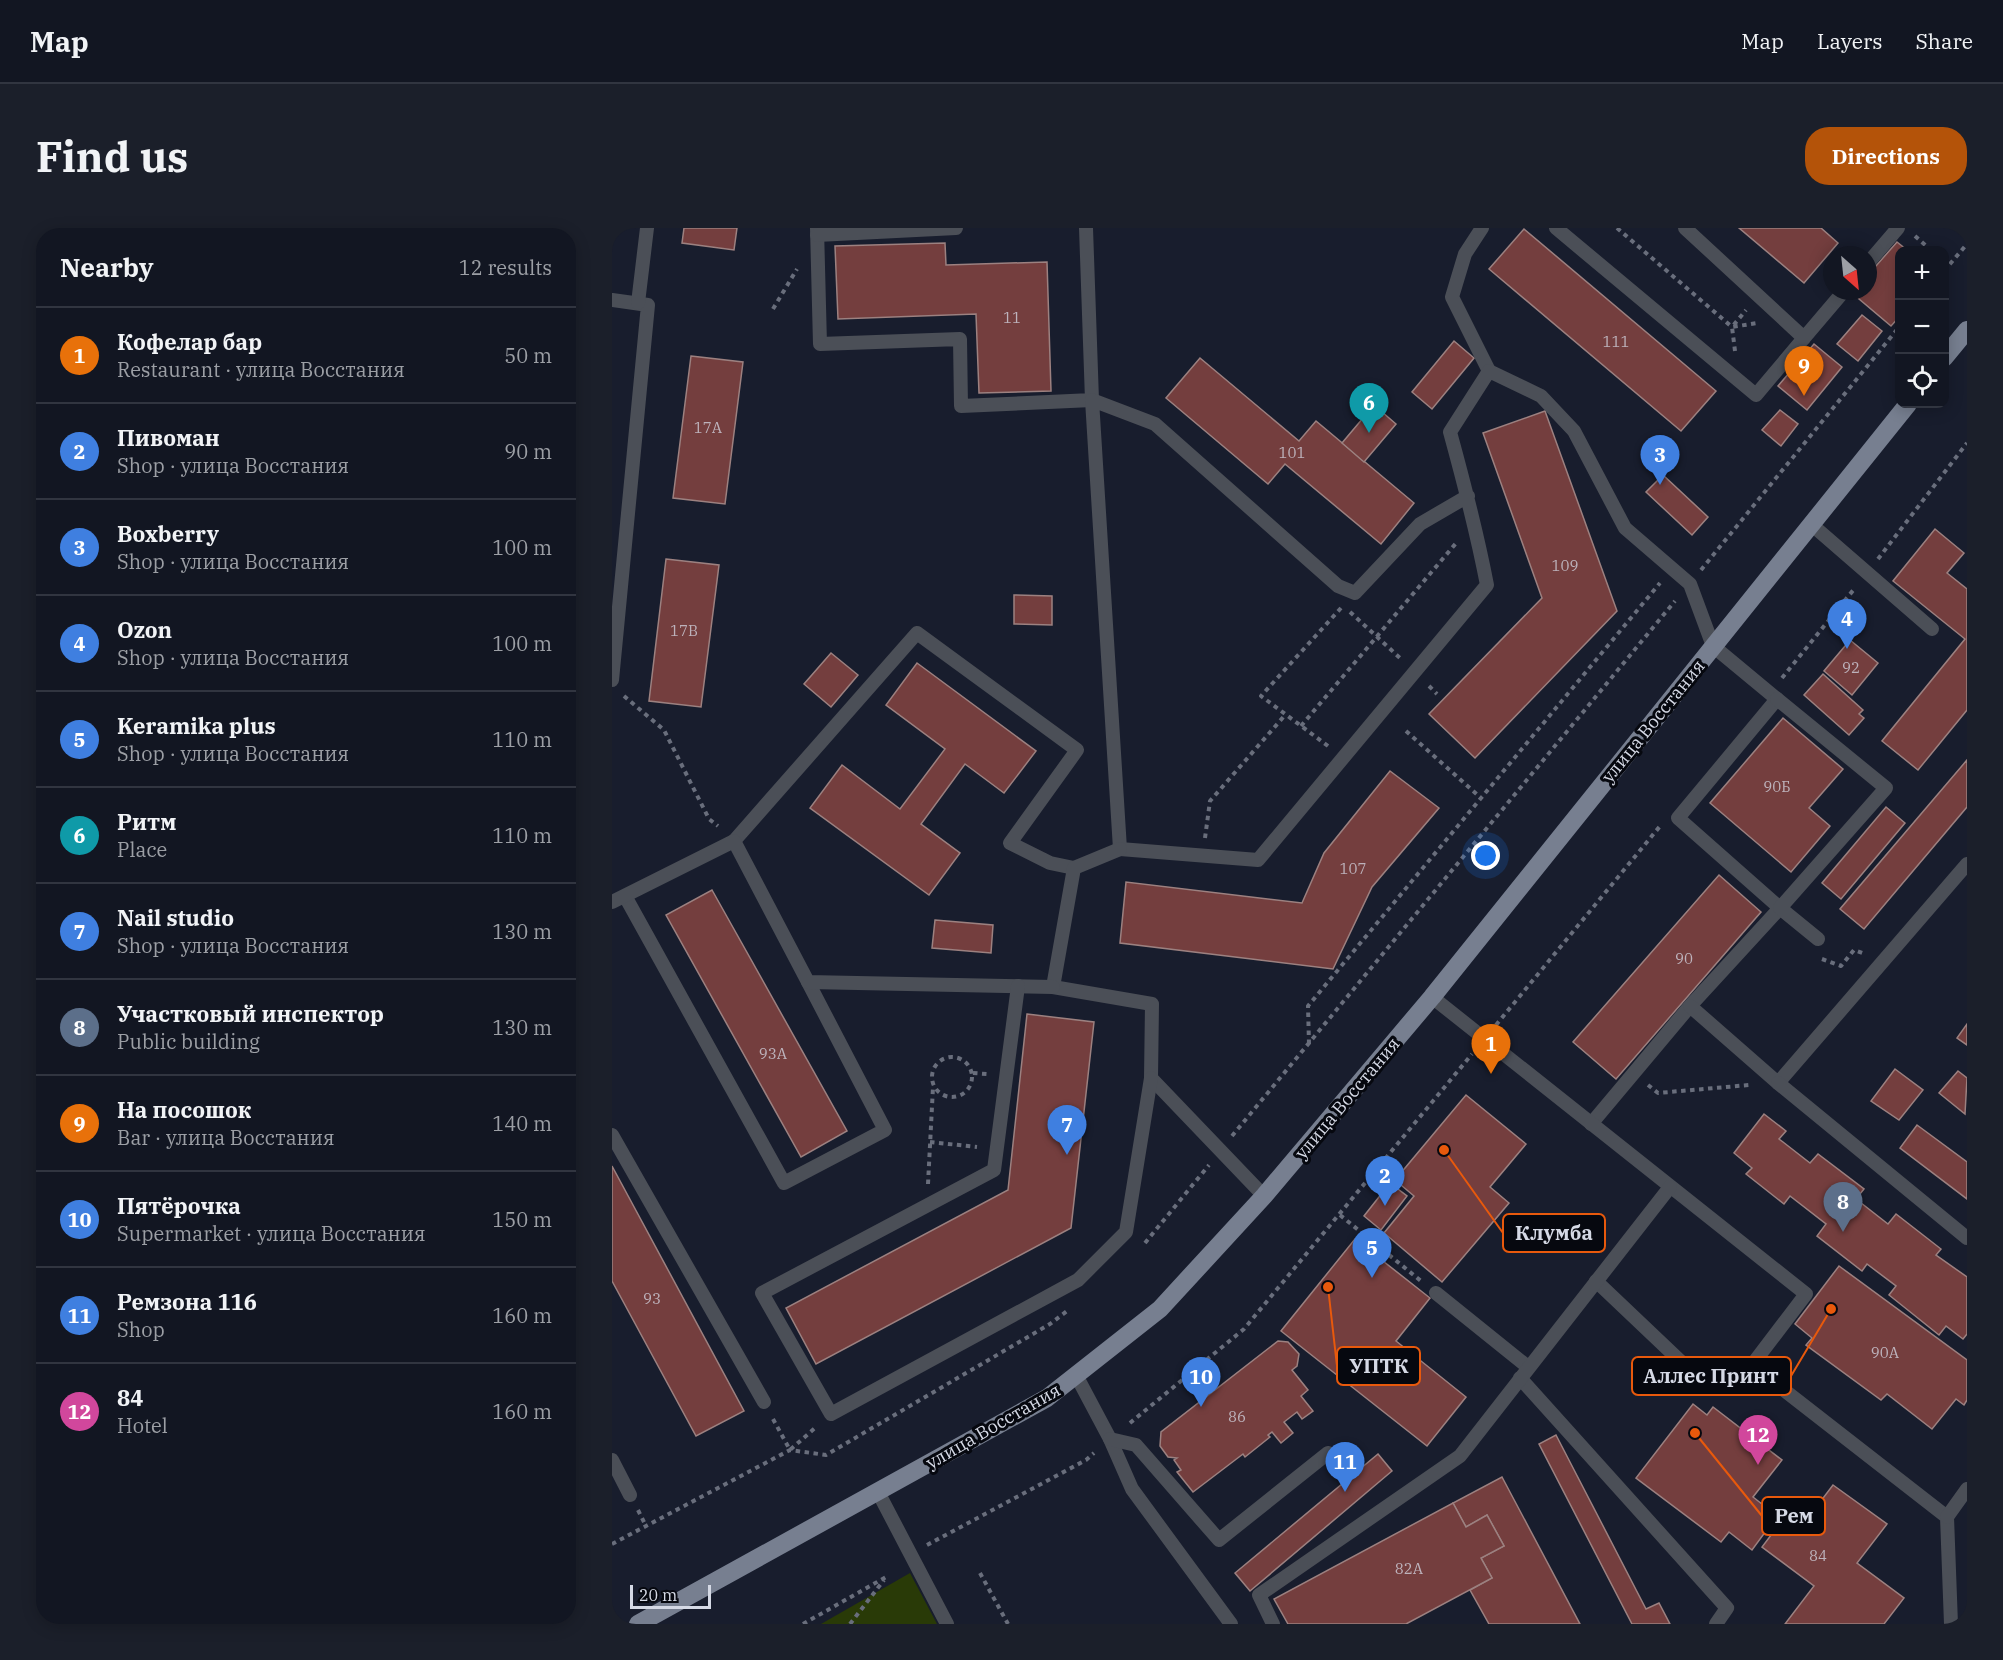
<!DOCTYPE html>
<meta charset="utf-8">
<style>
body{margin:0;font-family:"IBM Plex Serif",serif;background:#1b1f2a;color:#f1f3f6}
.controls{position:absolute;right:18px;top:18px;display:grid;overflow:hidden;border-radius:12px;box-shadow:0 3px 15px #0003}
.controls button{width:54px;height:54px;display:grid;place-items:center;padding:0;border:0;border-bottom:2px solid #313540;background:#121622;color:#f1f3f6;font:30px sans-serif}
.compass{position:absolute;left:1211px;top:18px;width:54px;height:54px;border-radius:50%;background:#121622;box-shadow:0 3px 15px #0003;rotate:153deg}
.scale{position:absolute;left:18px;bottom:15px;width:81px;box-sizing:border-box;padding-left:6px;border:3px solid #d5d9e5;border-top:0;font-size:16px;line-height:21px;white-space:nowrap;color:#d5d9e5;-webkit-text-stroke:4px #06080f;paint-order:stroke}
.you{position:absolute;left:874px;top:628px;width:21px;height:21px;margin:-15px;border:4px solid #fff;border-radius:50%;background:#1a73e8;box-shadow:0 0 0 9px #1a73e833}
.badge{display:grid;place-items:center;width:39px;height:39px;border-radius:50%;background:#b45309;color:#fff;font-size:20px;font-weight:700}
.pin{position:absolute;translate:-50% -50px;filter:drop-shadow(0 2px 3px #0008)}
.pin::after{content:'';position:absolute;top:32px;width:21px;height:18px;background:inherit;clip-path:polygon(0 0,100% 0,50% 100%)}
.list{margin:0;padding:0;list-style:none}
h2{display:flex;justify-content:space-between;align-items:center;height:78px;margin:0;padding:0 24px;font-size:26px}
h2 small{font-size:20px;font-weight:400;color:#9c9fa5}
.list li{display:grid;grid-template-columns:39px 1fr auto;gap:18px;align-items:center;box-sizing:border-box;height:96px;padding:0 24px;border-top:2px solid #313540}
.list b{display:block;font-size:22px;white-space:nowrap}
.list p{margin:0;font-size:20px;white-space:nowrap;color:#9c9fa5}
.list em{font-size:20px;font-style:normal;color:#9c9fa5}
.icon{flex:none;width:33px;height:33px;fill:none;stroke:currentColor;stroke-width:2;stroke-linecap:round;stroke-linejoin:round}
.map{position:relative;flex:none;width:1355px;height:1396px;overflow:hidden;border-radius:24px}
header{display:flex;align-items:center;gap:36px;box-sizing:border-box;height:84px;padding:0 30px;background:#121622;border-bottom:2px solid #313540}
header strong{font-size:28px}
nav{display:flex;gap:33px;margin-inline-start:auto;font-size:21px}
.intro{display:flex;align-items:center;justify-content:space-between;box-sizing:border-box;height:144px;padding:0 36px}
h1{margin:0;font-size:42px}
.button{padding:15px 27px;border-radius:24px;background:#b45309;color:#fff;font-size:21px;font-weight:700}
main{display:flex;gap:36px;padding:0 36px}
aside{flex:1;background:#121622;border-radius:24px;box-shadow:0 3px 15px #0003}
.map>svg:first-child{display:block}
.green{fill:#293a07}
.building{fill:#743e3e;stroke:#9c8180;stroke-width:1.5}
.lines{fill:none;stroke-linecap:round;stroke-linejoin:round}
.path{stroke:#696e7c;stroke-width:4;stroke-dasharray:4.5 4.5;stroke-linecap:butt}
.service{stroke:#4b4f57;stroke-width:14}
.primary{stroke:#777f90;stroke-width:18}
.labels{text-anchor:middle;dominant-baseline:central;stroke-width:6;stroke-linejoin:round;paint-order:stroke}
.number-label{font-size:15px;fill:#bdb2bb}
.street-label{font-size:18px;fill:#d5d9e5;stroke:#06080f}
.leader{fill:none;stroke:#e8590c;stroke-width:2}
.callout-dot{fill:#e8590c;stroke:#06080f;stroke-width:2}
.callout{fill:#06080f;stroke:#e8590c;stroke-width:2}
.callout-label{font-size:20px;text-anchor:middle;font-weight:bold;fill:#d5d9e5}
</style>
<header>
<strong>Map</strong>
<nav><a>Map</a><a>Layers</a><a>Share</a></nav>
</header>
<div class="intro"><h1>Find us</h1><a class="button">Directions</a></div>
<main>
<aside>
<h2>Nearby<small>12 results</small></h2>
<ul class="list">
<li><span class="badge" style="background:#e8710a">1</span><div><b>Кофелар бар</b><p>Restaurant · улица Восстания</p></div><em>50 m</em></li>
<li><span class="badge" style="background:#3f7fe0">2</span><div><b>Пивоман</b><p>Shop · улица Восстания</p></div><em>90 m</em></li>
<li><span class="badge" style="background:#3f7fe0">3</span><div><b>Boxberry</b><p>Shop · улица Восстания</p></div><em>100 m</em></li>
<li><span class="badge" style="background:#3f7fe0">4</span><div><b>Ozon</b><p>Shop · улица Восстания</p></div><em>100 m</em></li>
<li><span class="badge" style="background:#3f7fe0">5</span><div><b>Keramika plus</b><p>Shop · улица Восстания</p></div><em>110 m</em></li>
<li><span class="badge" style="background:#0f9aa8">6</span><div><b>Ритм</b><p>Place</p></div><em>110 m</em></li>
<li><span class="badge" style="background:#3f7fe0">7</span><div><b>Nail studio</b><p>Shop · улица Восстания</p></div><em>130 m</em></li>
<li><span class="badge" style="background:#5c6f8a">8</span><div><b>Участковый инспектор</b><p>Public building</p></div><em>130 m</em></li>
<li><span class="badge" style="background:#e8710a">9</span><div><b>На посошок</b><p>Bar · улица Восстания</p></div><em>140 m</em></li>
<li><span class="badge" style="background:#3f7fe0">10</span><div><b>Пятёрочка</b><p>Supermarket · улица Восстания</p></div><em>150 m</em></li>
<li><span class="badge" style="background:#3f7fe0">11</span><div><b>Ремзона 116</b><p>Shop</p></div><em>160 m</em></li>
<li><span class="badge" style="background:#d1479c">12</span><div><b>84</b><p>Hotel</p></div><em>160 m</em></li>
</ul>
</aside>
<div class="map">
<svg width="1355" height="1396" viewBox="0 0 1355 1396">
<rect width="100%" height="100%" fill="#181d2d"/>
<polygon class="green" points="298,1345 325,1396 209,1396"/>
<g class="building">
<polygon points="72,0 125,0 122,22 70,15"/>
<polygon points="1127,0 1209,0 1226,15 1192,55"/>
<polygon points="912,1 1104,163 1069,203 877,41"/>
<polygon points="1285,14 1295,22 1288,22 1288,88 1279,98 1240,65 1256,63 1256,47"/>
<polygon points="333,15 334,37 435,34 439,163 367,165 364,86 226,91 223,18"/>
<polygon points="1250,87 1270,103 1246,133 1225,116"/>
<polygon points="842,113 862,130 820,181 800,164"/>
<polygon points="1202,116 1230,139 1195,182 1166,158"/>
<polygon points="79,128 131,134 113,276 61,270"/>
<polygon points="588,130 687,213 704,193 802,275 769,316 673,236 656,256 554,170"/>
<polygon points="762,177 784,196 752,234 730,215"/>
<polygon points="1168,182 1186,196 1169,218 1150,202"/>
<polygon points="933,183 1005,383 863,530 817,486 930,370 871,205"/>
<polygon points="1051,247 1096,289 1080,307 1034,264"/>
<polygon points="1323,301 1352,325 1335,345 1355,361 1355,482 1306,542 1270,513 1353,411 1281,353"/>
<polygon points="54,331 107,337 89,479 37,473"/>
<polygon points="402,367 440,368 440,397 402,396"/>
<polygon points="1238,412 1266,435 1240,467 1212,443"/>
<polygon points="219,425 246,447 219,479 192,456"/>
<polygon points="305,435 424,523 392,565 353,536 309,596 348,625 317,667 198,580 230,537 288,581 333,521 274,477"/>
<polygon points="1211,446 1251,482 1247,486 1252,490 1237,507 1192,467"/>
<polygon points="1171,490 1231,541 1197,580 1218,598 1179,644 1098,575"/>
<polygon points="1355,532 1355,579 1252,701 1228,681"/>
<polygon points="778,543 827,580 760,659 721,741 508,715 514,654 690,675 712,625"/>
<polygon points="1274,579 1293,595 1229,671 1210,655"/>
<polygon points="1107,647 1149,684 1004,851 961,814"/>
<polygon points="100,662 235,903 189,929 54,687"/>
<polygon points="323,692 381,697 379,725 320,720"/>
<polygon points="415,786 482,794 459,1000 204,1136 174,1080 396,962"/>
<polygon points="1355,796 1355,817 1345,810"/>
<polygon points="1283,841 1311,862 1287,892 1259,873"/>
<polygon points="1346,843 1355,850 1353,886 1327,865"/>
<polygon points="854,867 914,916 878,959 897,975 830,1054 772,1005 802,968 783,952"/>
<polygon points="1152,886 1174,903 1167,911 1171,914 1198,935 1206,926 1252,961 1244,971 1276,996 1284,986 1329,1021 1324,1027 1355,1049 1355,1106 1351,1111 1334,1098 1327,1107 1277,1067 1284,1058 1255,1036 1250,1043 1205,1008 1214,996 1178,968 1172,976 1134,946 1140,940 1122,925"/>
<polygon points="1305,897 1355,934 1355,971 1288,920"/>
<polygon points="0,938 132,1183 84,1208 0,1053"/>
<polygon points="778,955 795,968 769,1002 752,988"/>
<polygon points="743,1011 818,1070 784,1113 854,1169 815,1218 669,1103"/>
<polygon points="1227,1038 1355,1132 1355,1172 1352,1177 1344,1171 1320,1201 1275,1166 1269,1172 1194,1117 1200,1110 1183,1096"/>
<polygon points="666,1113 676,1114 687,1126 685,1138 680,1142 696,1162 689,1168 701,1183 690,1191 685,1184 672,1194 681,1205 669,1215 660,1204 656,1207 658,1209 633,1229 631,1226 581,1264 565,1244 569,1242 562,1232 565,1230 556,1229 548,1218 549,1204"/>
<polygon points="1081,1176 1095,1187 1101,1179 1170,1232 1141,1269 1165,1288 1140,1322 1117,1304 1109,1314 1024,1250"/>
<polygon points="944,1207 1034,1381 1047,1375 1058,1396 1020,1396 927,1216"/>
<polygon points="766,1226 780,1243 638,1363 623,1345"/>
<polygon points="890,1249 968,1396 877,1396 858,1362 880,1350 869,1330 892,1318 875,1287 854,1299 841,1275"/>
<polygon points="1221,1257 1275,1296 1245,1335 1292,1370 1272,1396 1173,1396 1202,1358 1150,1319 1184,1274 1199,1286"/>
<polygon points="841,1275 854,1299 875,1287 892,1318 869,1330 880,1350 794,1396 676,1396 662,1371"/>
</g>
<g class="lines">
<g class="path">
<polyline points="1005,0 1120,99 1145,95"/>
<polyline points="1303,8 1319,22"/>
<polyline points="1332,43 1355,16"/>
<polyline points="161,81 185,41"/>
<polyline points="1123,123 1120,99 1134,82"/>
<polyline points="1266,331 1355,215"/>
<polyline points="1089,342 1288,98"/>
<polyline points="738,384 788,430"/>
<polyline points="1170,450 1243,360"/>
<polyline points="817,458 825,466"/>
<polyline points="12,468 52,502 97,591 106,598"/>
<polyline points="689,498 845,314"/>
<polyline points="794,503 869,570"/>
<polyline points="716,518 649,468 729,380"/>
<polyline points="593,610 598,573 674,486"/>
<polyline points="1210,731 1229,738 1242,722 1253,726"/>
<polyline points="884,797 1049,597"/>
<polyline points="697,816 696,778 1048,355"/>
<circle cx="340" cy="849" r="20"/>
<polyline points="361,845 375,846"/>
<polyline points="1036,857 1046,865 1137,857"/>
<polyline points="620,908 1063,373"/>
<polyline points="318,914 365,919"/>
<polyline points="316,956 321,859"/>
<polyline points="728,987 809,1053"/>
<polyline points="533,1015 597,937"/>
<polyline points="161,1191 178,1222 204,1199"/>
<polyline points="518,1195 632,1101 860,826"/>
<polyline points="26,1282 34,1298"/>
<polyline points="0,1316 178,1222 214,1227 438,1096 455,1083"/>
<polyline points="315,1317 474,1232 482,1225"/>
<polyline points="368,1345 396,1396"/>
<polyline points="191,1396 274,1349"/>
<polyline points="238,1396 272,1352"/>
</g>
<g class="service">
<polyline points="205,0 208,116 348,111 349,178 480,172 474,0"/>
<polyline points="870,0 853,26 840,69 877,143"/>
<polyline points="944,0 1144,167 1192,110"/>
<polyline points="1073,0 1192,110 1232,63"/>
<polyline points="205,7 344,0"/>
<polyline points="1256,35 1286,0"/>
<polyline points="0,72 36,77 0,452"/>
<polyline points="26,75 35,0"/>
<path d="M856,268L808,296L743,365L726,358L543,196L480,172L508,621L646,632L875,357C865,305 852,255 838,204L877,143L929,168L962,203L1013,300L1078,356L1101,418L1165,471L1066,590L1168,680L1078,778L979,896"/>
<polyline points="1199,296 1320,401"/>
<polyline points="1165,471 1274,560 1168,680 1206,711"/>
<polyline points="122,613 305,405 465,522 398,615 438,635 462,640"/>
<polyline points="508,621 462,640 441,759 540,776 539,850 652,968"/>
<polyline points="13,668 172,955 273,902 196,754"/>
<polyline points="0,674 122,613 196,754 441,759"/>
<polyline points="406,758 382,942 150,1065 219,1186 466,1052 514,1004 539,850"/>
<polyline points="820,769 1194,1066 1140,1137 1335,1289 1339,1396"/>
<polyline points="1078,778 1166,855 1355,636"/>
<polyline points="1166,855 1355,1010"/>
<polyline points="0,907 152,1174"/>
<polyline points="984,1053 1083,1147 1140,1137"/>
<polyline points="824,1065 916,1139"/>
<polyline points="464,1147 498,1211 520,1261 619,1396"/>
<polyline points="908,1150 1115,1380 1104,1396"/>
<polyline points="498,1211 524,1217 607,1312 716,1225"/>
<polyline points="0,1232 18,1267"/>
<polyline points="266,1264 335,1396"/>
<polyline points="1335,1289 1355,1261"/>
<polyline points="661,1396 647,1367 848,1228 1058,959"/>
</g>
<g class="primary">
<polyline points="1332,130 1355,102"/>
<polyline points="26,1396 435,1170 548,1081 652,968 820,769 1296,176"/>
</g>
</g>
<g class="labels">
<g class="number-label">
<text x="400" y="89">11</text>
<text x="1004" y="113">111</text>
<text x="96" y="199">17А</text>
<text x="680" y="224">101</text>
<text x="953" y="337">109</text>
<text x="72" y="402">17В</text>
<text x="1239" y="439">92</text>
<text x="1165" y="558">90Б</text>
<text x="741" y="640">107</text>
<text x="1072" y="730">90</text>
<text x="161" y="825">93А</text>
<text x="40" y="1070">93</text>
<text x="1273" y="1124">90А</text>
<text x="625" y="1188">86</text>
<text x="1206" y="1327">84</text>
<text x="797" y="1340">82А</text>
</g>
<g class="street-label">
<text transform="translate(1041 493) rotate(-51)">улица Восстания</text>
<text transform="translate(735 870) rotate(-50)">улица Восстания</text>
<text transform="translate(381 1198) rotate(-30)">улица Восстания</text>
</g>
</g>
<path class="leader" d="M832 922L891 1005M716 1059L725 1138M1219 1081L1179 1148M1083 1205L1150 1288"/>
<g class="callout-dot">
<circle cx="832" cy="922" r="6"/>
<circle cx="716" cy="1059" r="6"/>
<circle cx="1219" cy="1081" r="6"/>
<circle cx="1083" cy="1205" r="6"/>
</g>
<g class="callout">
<rect x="891" y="986" width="102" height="38" rx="6"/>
<rect x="725" y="1119" width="83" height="38" rx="6"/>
<rect x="1020" y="1129" width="159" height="38" rx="6"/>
<rect x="1150" y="1269" width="63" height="38" rx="6"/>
</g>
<g class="callout-label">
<text x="942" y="1012">Клумба</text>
<text x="767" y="1145">УПТК</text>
<text x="1099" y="1155">Аллес Принт</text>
<text x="1182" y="1295">Рем</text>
</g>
</svg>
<div class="controls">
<button>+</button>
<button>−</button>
<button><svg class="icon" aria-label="locate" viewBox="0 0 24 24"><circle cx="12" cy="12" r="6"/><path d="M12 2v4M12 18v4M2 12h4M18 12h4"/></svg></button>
</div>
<svg class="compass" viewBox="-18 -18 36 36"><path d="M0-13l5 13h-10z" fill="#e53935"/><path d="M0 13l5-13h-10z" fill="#9c9fa5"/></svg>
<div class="scale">20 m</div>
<div class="you"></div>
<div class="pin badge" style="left:879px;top:846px;background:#e8710a">1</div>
<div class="pin badge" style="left:773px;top:978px;background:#3f7fe0">2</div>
<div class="pin badge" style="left:1048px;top:257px;background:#3f7fe0">3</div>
<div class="pin badge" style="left:1235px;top:421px;background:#3f7fe0">4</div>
<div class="pin badge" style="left:760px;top:1050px;background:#3f7fe0">5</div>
<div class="pin badge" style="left:757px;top:205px;background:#0f9aa8">6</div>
<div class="pin badge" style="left:455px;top:927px;background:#3f7fe0">7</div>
<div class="pin badge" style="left:1231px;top:1004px;background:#5c6f8a">8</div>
<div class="pin badge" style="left:1192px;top:168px;background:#e8710a">9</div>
<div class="pin badge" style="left:589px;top:1179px;background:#3f7fe0">10</div>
<div class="pin badge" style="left:733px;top:1264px;background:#3f7fe0">11</div>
<div class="pin badge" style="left:1146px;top:1237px;background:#d1479c">12</div>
</div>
</main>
